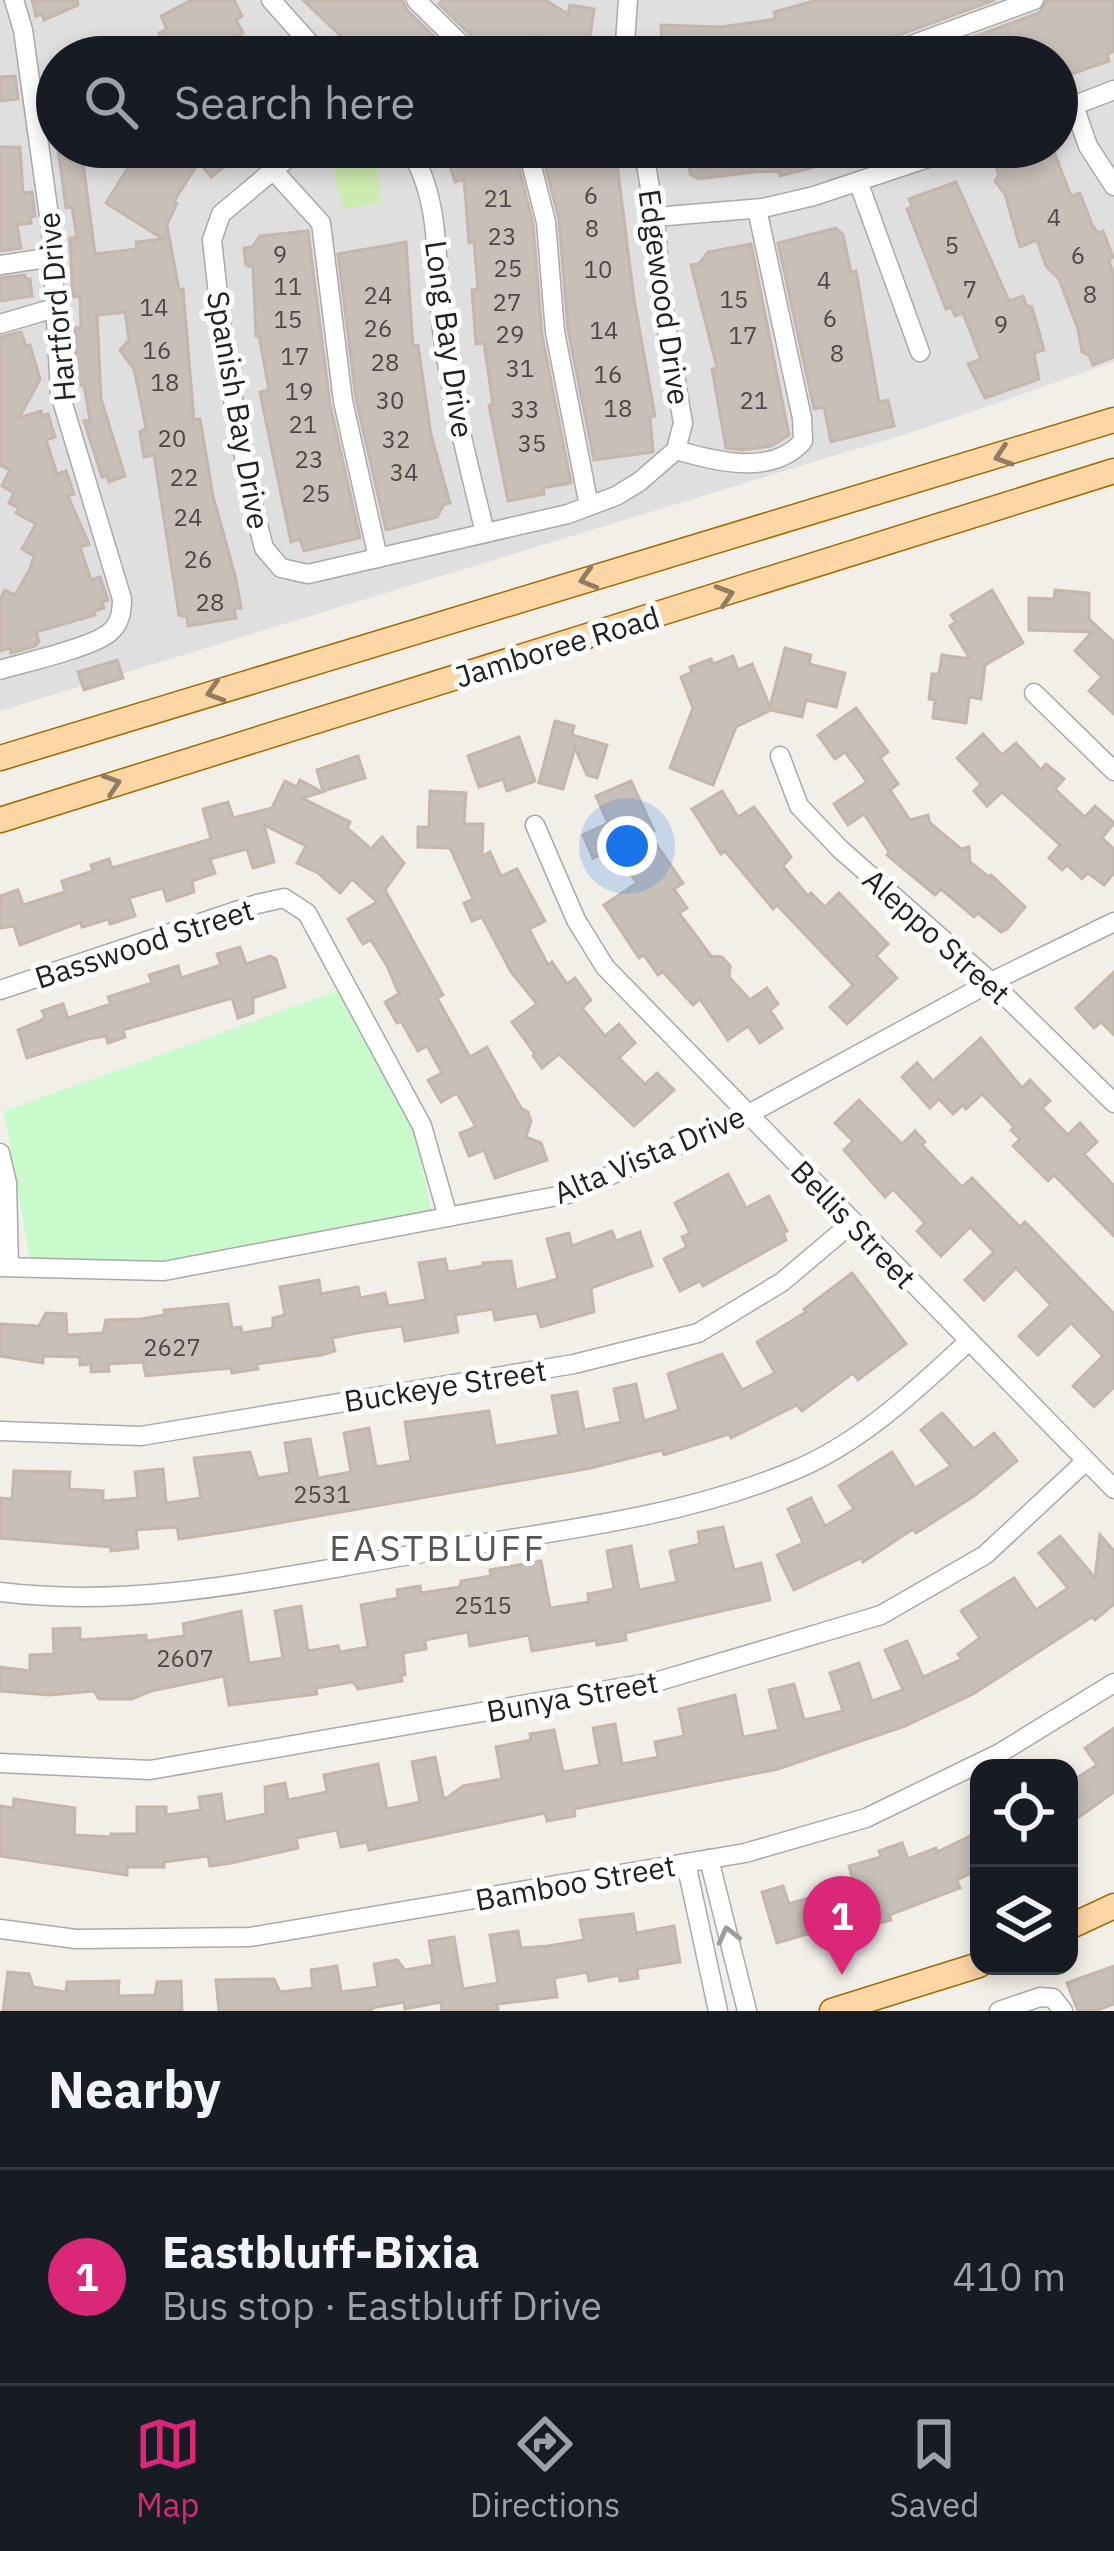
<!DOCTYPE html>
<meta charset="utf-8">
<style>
body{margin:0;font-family:"IBM Plex Sans",sans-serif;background:#242831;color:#f1f3f6}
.controls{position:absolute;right:36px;bottom:36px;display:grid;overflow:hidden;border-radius:24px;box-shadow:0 6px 18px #0003}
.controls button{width:108px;height:108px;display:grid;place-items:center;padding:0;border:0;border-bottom:3px solid #363941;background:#171b24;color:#f1f3f6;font:60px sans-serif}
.you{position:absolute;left:627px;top:846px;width:42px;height:42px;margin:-30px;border:9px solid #fff;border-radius:50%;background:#1a73e8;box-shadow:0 0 0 18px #1a73e833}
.badge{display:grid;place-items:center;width:78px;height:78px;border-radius:50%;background:#db2777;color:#fff;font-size:39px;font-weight:700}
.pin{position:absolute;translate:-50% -99px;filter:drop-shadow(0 3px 6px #0008)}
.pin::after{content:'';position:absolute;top:63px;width:42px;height:36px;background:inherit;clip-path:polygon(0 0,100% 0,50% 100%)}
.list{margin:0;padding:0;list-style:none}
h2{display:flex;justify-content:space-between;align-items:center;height:156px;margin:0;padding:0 48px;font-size:51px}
h2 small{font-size:39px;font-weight:400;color:#9ea1a6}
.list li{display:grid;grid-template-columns:78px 1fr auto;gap:36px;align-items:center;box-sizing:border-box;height:216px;padding:0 48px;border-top:3px solid #363941}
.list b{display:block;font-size:45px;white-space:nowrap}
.list p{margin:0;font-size:39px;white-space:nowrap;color:#9ea1a6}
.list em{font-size:39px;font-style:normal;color:#9ea1a6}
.icon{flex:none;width:66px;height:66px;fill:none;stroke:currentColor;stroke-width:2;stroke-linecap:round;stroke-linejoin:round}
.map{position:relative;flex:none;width:1114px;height:2011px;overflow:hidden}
.search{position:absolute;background:#171b24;box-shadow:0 6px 18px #0003;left:36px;right:36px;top:36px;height:132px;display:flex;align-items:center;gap:30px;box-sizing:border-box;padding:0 42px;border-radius:66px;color:#9ea1a6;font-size:45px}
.sheet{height:372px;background:#171b24}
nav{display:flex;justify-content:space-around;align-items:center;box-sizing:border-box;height:168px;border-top:3px solid #363941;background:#171b24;font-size:33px;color:#9ea1a6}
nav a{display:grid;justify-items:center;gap:6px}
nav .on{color:#db2777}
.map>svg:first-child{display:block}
.residential{fill:#e0dfdf;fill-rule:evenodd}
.grass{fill:#cdebb0}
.park{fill:#c8facc}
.building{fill:#c7bfb8;stroke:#c4b6ab;stroke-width:3}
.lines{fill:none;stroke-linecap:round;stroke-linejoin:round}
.minor-casing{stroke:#a9a9a9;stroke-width:21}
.major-casing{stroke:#a06b00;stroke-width:27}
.minor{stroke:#fff;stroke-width:18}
.major{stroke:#fcd6a4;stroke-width:24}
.oneway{stroke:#8f7c63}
.oneway2{stroke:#9c9c9c}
.labels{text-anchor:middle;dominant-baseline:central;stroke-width:10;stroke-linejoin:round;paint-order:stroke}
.number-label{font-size:24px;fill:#4b4948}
.street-label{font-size:30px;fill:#222;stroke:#fff}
.quarter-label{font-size:36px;letter-spacing:3px;fill:#555;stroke:#fff}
</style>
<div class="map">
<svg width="1114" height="2011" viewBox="0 0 1114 2011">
<rect width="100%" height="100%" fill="#f2efe9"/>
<path class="residential" d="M0,0H1114V362L925,428L0,711ZM57,57H1057V147H57Z"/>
<polygon class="grass" points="347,147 377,147 380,151 376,156 381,203 343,209 331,160"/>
<polygon class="park" points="337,991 414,1130 431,1209 170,1262 30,1260 4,1111"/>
<g class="building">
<polygon points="32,0 77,0 78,5 44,20 42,14 36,16"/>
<polygon points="192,0 234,0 242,16 236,20 243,33 212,52 214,57 126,57 125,52 163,42 159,33 167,29 161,16"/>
<polygon points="303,0 402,0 407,10 455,57 363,57"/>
<polygon points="443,0 545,0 568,14 570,5 594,9 587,57 557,57 559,49 537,36 524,57 505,57 483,47 439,4"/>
<polygon points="818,0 995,0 874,44 858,57 662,57 661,25 721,27 776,19 774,12"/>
<polygon points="1047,0 1114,0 1114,51 1107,54 1109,61 1057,79 1057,57 919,57 1039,13"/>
<polygon points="15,76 18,99 0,101 0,77"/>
<polygon points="0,147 20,147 23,193 32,192 35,216 30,217 31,223 17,225 21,248 0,251"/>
<polygon points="64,147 81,147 95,254 137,249 136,242 163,239 106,203 129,166 126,164 131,156 128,147 251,147 211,177 199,162 174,201 177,203 167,225 179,290 183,289 194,420 200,419 213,496 236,579 241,608 234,609 236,618 188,626 187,617 179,615 154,455 144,457 140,432 146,428 134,369 120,350 129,340 125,312 97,315 101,399 125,476 109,482 107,476 102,477 84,421 90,420 84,385 77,386 75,328 81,328 80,296 73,297 70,238 77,238 72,207 66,208 63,185 58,150"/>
<polygon points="444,147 514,147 533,224 542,335 571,483 543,488 544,494 508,501 489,405 493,404 484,343 476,344 472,290 478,289 474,242 469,243 464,179 455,182"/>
<polygon points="556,147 615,147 634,299 655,416 650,417 653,452 594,460 568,330 559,219 543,157 558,154"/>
<polygon points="688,147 833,147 838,161 780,176 779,171 754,172 699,179 690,174"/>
<polygon points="1048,148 1051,156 1055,154 1071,196 1080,193 1092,225 1098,233 1103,231 1113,257 1109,261 1114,276 1114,357 1093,365 1089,355 1082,352 1078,329 1059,279 1046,266 1037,240 1020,247 1005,194 995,181 999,175 996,167"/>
<polygon points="956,182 1009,301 1023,296 1026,305 1032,307 1044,350 1034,353 1039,379 985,398 968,364 981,359 963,313 955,316 951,307 946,309 907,209 912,207 909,199"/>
<polygon points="836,228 843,235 851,272 856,271 879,402 888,400 894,426 831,442 824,407 814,409 778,243"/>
<polygon points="308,231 330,404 360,538 304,551 300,539 291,542 264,412 260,392 269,390 259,336 256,336 253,267 246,265 244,248 252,247 260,236"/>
<polygon points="406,242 413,346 418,345 431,435 450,503 444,504 437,517 386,530 356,399 338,254"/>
<polygon points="751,244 789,435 771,446 743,450 726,448 712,369 717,368 691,265 699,264 708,252"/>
<polygon points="25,275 26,279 30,279 32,296 0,301 0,278"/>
<polygon points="21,332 26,346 30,345 40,379 19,418 41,411 42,416 48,414 55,437 46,440 57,474 66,471 74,494 68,496 89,544 80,547 91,580 100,577 108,600 102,602 104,608 94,611 95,615 36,632 39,642 35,646 11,653 10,648 0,651 0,599 5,590 15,595 30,569 34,556 22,549 36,524 16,513 19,508 9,503 14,493 2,486 10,470 0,465 0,337"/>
<polygon points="992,590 1023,643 985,665 981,699 969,697 966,723 933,718 935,700 929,699 932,674 939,674 942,655 970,659 950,626 956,622 951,615"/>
<polygon points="1055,590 1089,593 1089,619 1114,642 1114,714 1089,691 1102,677 1075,651 1092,632 1029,630 1029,598 1054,599"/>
<polygon points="785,648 811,655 809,664 845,673 836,707 806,700 802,717 771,710 736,727 713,785 670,768 693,708 681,677 692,672 690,667 711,659 713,664 733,656 738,670 752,664 770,707"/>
<polygon points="117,660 123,678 84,690 78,672"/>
<polygon points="856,708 888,752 880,758 898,784 890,790 910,820 928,815 930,823 961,849 969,847 970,862 989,877 991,875 1025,907 1007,929 1001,932 978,913 974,917 941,889 935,895 887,855 889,852 864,814 848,825 834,804 867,782 845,752 835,759 818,735"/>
<polygon points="555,721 574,726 572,735 607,745 597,778 587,775 575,748 563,789 539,783"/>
<polygon points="983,734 1002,755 1016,743 1041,770 1046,764 1064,779 1055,789 1085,817 1095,806 1114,823 1102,838 1114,849 1114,873 1104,885 1088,873 1082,879 1067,865 1062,870 1049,858 1060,845 1002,792 987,806 974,791 981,784 957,758"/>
<polygon points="519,737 535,781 507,791 503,779 479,787 468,756"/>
<polygon points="358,756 365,778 323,791 317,770"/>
<polygon points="300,780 322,792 302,798 350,822 347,828 371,849 382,837 404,863 385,890 443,995 437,998 470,1057 487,1047 521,1108 528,1112 531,1121 526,1137 541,1143 547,1160 495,1178 484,1150 469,1156 460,1133 476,1127 457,1093 441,1102 428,1080 442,1073 427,1046 418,1051 401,1021 397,1023 385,1002 399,994 387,966 371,940 363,944 348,919 377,902 352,879 340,893 318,873 297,863 306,846 264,825 274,862 253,868 247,849 210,859 215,873 192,881 194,892 167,901 163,888 129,898 135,916 110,924 109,919 82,927 81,922 20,945 14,926 0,928 0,896 18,890 23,905 65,892 62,881 93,871 91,865 109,859 112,868 211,839 203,809 228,802 233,818 272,808 285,781 297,787"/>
<polygon points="631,781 654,831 649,834 683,883 674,889 687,908 679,913 711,956 722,957 730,966 729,977 750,1000 767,988 778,1004 770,1010 782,1028 760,1043 748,1026 728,1040 700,999 693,1005 663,972 658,975 644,955 639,958 604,905 637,883 614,849 593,858 583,835 608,823 596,796"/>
<polygon points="430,791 466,793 464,824 483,824 482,856 490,852 501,876 517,869 545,921 529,929 548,965 552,962 567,984 575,978 591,1000 582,1008 605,1036 619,1024 635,1043 619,1058 645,1084 657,1073 674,1090 634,1126 559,1054 542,1068 533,1056 535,1054 512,1022 537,1004 511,972 482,917 472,921 464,903 473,899 450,848 418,847 418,827 429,827"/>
<polygon points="722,791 738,817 754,807 791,857 783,866 808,896 811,893 825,907 839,893 888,944 876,956 897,978 847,1024 830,1007 853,985 777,905 773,909 725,851 721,854 692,809"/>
<polygon points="240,947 246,964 270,956 276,959 285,987 253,998 253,1013 238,1018 232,998 123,1030 125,1037 108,1043 106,1036 88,1039 27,1058 18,1030 40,1021 45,1017 42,1011 63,1004 68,1018 111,1004 108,997 152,983 149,975 178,966 181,978 221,965 217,954"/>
<polygon points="1114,972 1114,1035 1101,1022 1094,1028 1076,1008"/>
<polygon points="981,1038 1022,1088 1030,1080 1050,1101 1042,1108 1068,1135 1080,1123 1097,1142 1084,1154 1114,1186 1114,1236 1054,1175 1048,1181 1013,1146 1020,1139 1011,1130 1014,1127 982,1094 966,1109 963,1105 953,1114 939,1099 930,1108 902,1077 917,1063 933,1081"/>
<polygon points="859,1100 902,1144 915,1131 925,1142 922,1145 962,1187 972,1178 1020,1227 1025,1222 1114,1314 1114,1387 1094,1407 1073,1386 1103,1356 1071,1323 1038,1355 1019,1336 1051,1305 1016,1268 984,1300 965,1280 994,1252 970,1227 941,1256 917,1231 925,1223 893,1189 885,1197 844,1150 853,1141 835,1123"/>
<polygon points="728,1174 746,1208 769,1196 787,1231 783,1233 786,1240 703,1286 700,1281 680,1291 664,1259 687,1247 682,1237 690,1233 675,1203"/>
<polygon points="612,1231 616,1241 640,1232 652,1266 591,1288 594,1312 541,1327 537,1313 495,1320 493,1309 455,1315 458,1332 405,1341 402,1326 362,1332 332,1338 335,1351 321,1355 257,1364 258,1369 232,1373 231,1368 146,1376 143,1362 108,1364 109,1371 91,1372 91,1364 80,1365 80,1357 43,1356 43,1363 0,1356 0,1324 39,1326 46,1313 66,1314 67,1335 103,1333 106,1320 141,1319 165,1315 164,1310 228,1304 232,1328 241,1327 242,1333 273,1328 273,1318 285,1315 280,1287 319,1280 321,1294 358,1287 360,1298 385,1293 388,1306 426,1300 419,1263 445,1259 448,1272 483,1266 483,1263 511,1261 516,1290 558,1279 547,1239 569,1233 572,1246"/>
<polygon points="852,1273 906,1344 858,1380 853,1373 802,1411 797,1405 731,1438 729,1434 664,1455 662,1450 591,1468 239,1530 179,1539 177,1527 136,1530 138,1548 111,1551 111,1547 0,1538 0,1498 12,1499 14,1471 70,1472 69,1489 103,1491 103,1501 138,1498 135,1472 163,1469 166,1503 201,1498 194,1458 250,1452 258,1478 290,1473 285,1443 310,1439 318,1478 351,1472 344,1433 369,1428 376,1467 411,1461 405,1422 489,1411 495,1446 526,1441 559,1435 552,1396 577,1392 584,1430 621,1422 614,1389 636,1384 644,1421 679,1410 668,1374 722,1354 742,1390 775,1373 757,1342 806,1312 804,1309"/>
<polygon points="942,1413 974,1449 994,1433 1017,1461 974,1496 916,1533 913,1529 863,1562 861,1558 794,1590 777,1555 803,1543 788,1509 811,1498 825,1526 854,1509 839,1486 892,1452 915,1488 951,1466 921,1430"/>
<polygon points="723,1527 734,1570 761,1563 770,1600 625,1633 626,1640 597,1645 596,1640 532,1651 529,1635 470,1646 468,1632 425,1640 426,1649 403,1653 405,1675 401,1675 402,1681 358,1689 353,1682 316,1688 317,1694 229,1705 224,1676 151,1691 132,1699 99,1699 94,1691 49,1695 0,1691 0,1667 30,1671 30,1655 54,1654 53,1629 80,1628 80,1640 146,1635 146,1641 185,1636 183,1624 241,1611 249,1663 283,1658 275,1611 301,1606 308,1651 338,1646 340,1652 368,1647 361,1605 398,1598 397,1590 420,1586 421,1593 460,1587 461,1581 491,1576 490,1570 541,1561 550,1608 589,1602 588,1594 614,1589 607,1551 631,1546 639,1590 677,1582 670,1551 700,1544 698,1532"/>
<polygon points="1100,1535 1114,1551 1114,1604 1095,1620 1092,1617 973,1694 905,1726 778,1769 574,1809 575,1816 547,1821 545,1813 369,1850 367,1842 341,1847 337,1830 296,1838 298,1848 231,1863 210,1866 208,1856 164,1862 164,1867 127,1867 127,1875 0,1856 0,1806 13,1808 14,1799 75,1808 74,1835 112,1837 111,1834 137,1834 137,1807 166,1807 166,1815 201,1810 199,1797 221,1794 225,1822 266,1814 265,1787 285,1783 288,1800 327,1792 324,1775 378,1764 387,1809 420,1802 412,1762 435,1757 444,1800 463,1786 502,1779 496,1747 531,1740 530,1734 554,1730 563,1772 600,1765 593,1728 615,1724 622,1764 658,1757 655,1742 684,1736 679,1709 735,1695 743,1737 779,1730 769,1690 794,1684 804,1720 843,1711 830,1673 859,1663 872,1701 903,1690 885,1650 907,1641 923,1677 962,1659 958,1654 980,1638 961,1611 1014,1578 1036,1610 1068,1588 1039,1553 1060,1536 1095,1578"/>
<polygon points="1114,1728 1114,1792 1069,1824 1069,1783 1097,1765 1085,1748"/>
<polygon points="979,1832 979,1869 957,1880 960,1888 889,1915 891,1920 872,1925 869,1916 777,1943 762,1892 783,1886 789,1904 854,1884 849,1866 881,1857 879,1851 902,1843 908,1859 936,1848 937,1852"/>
<polygon points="633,1914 636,1933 674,1926 680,1962 637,1969 638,1978 620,1981 619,1975 589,1981 587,1972 554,1978 557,1997 497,2004 498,2011 442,2011 441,2002 405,2009 404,2002 371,2008 372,2011 219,2011 216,1980 274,1979 280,1992 313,1988 311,1970 337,1966 341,1992 378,1987 374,1964 397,1960 405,1970 433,1965 429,1941 454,1937 463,1989 498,1983 490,1935 518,1931 521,1948 548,1946 584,1940 580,1920"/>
<polygon points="1114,1966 1114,2004 1095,2011 1078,2011 1067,1983"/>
<polygon points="8,1972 29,1974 33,1987 66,1992 67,1982 119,1981 118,1996 155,1995 157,1982 181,1981 182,2011 3,2011"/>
</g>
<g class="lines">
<g class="minor-casing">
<g id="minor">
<polyline points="271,0 322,57"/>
<polyline points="416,0 474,57"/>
<polyline points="624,57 628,0"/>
<polyline points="879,57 1034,0"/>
<polyline points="1074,106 1088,146 1114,186"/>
<polyline points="1057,112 1114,90"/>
<polyline points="301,147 221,214 212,240 225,358 255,513 264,548 281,568 308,574 568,514 616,496 639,482 676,450 683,423 661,295 655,217 643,147"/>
<path d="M408,147C443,200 435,269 442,330C451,399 469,466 485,533"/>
<polyline points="527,147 546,222 555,332 589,506"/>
<polyline points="273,170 321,223 343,401 378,558"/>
<polyline points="859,184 920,352"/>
<polyline points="655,217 763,208 814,196 961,147"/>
<polyline points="0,265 53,257"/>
<polyline points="0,324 58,307"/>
<path d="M676,450C714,461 772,477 803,441L802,418L757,209"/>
<path d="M0,670C26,662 90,648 109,633C120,624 122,612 122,599L60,394L51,230L23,30L14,0"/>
<polyline points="1034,693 1114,771"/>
<polyline points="780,756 799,806 840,849 991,982 1114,1103"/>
<polyline points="535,825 576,920 605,967 1114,1489"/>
<polyline points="0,990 257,904 284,898 307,913 422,1126 448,1217"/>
<polyline points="0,1153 7,1183 9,1267"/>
<polyline points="0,1267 164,1271 568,1194 747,1115 991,982 1114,922"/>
<polyline points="0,1431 141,1436 574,1364 698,1333 782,1282 852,1223"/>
<path d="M0,1592C142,1610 284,1575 423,1553C547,1532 679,1519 795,1470C862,1442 917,1389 969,1341"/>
<polyline points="0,1763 150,1770 659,1681 881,1615 985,1555 1086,1461"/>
<polyline points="709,1859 747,2011"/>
<polyline points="686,1863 718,2011"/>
<polyline points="0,1929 76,1939 250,1937 745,1853 866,1818 1000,1753 1114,1683"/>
<polyline points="999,2011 1040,1997 1053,1998 1063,2011"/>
</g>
</g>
<g class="major-casing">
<g id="major">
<polyline points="0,758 1114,420"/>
<polyline points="0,820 1114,471"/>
<polyline points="1069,1927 1114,1906"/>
<polyline points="832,2011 979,1965"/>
</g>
</g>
<use href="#minor" class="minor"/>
<use href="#major" class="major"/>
</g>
<defs><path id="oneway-chevron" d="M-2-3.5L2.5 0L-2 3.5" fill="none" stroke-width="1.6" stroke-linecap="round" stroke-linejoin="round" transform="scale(3)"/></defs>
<g class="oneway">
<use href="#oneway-chevron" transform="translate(1003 456) rotate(162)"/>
<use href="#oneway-chevron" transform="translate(588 579) rotate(164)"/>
<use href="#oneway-chevron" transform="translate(725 595) rotate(-17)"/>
<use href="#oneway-chevron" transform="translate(215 692) rotate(163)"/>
<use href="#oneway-chevron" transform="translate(112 784) rotate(-18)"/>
</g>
<use class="oneway2" href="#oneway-chevron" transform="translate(728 1935) rotate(-104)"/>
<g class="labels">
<g class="number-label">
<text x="591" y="195">6</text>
<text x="498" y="198">21</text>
<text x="1054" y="217">4</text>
<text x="592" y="228">8</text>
<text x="502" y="236">23</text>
<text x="952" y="245">5</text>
<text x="280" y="254">9</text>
<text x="1078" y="255">6</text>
<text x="508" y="268">25</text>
<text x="598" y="269">10</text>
<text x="824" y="280">4</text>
<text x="288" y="286">11</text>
<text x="970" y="289">7</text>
<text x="1090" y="294">8</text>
<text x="378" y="295">24</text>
<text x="734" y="299">15</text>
<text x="507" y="302">27</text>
<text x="154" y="307">14</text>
<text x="830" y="318">6</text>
<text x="288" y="319">15</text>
<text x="1001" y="324">9</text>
<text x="378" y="328">26</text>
<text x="604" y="330">14</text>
<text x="510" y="334">29</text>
<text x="743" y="335">17</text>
<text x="157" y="350">16</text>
<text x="837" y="353">8</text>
<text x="295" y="356">17</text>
<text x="385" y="362">28</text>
<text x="520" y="368">31</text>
<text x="608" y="374">16</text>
<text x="165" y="382">18</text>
<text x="299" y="391">19</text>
<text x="390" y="400">30</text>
<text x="754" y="400">21</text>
<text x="618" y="408">18</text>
<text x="525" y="409">33</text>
<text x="303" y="424">21</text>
<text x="172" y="438">20</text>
<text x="396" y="439">32</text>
<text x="532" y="443">35</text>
<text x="309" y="459">23</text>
<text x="404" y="472">34</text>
<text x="184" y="477">22</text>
<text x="316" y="493">25</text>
<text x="188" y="517">24</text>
<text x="198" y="559">26</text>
<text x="210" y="602">28</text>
<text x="172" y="1347">2627</text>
<text x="322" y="1494">2531</text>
<text x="483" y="1605">2515</text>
<text x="185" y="1658">2607</text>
</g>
<g class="street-label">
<text transform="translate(665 297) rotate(82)">Edgewood Drive</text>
<text transform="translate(56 307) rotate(-95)">Hartford Drive</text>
<text transform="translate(450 339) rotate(82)">Long Bay Drive</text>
<text transform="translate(239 410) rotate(80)">Spanish Bay Drive</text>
<text transform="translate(557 646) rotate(-17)">Jamboree Road</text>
<text transform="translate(937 936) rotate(42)">Aleppo Street</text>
<text transform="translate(144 943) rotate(-18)">Basswood Street</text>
<text transform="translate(649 1154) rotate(-23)">Alta Vista Drive</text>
<text transform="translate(854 1224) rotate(46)">Bellis Street</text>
<text transform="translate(445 1385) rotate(-9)">Buckeye Street</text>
<text transform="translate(572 1696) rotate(-10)">Bunya Street</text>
<text transform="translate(575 1882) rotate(-10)">Bamboo Street</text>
</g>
<g class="quarter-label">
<text x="438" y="1547">EASTBLUFF</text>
</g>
</g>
</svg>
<div class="controls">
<button><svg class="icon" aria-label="locate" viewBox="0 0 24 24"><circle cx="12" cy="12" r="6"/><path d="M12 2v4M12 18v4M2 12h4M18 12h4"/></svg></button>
<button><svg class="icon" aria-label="layers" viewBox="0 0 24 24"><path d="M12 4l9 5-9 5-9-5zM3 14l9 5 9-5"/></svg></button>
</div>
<div class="you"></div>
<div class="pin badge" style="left:842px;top:1975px">1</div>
<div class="search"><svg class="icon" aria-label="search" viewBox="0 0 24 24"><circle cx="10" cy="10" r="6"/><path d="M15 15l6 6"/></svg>Search here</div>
</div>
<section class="sheet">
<h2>Nearby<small></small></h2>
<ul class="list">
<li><span class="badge">1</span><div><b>Eastbluff-Bixia</b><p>Bus stop · Eastbluff Drive</p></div><em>410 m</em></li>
</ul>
</section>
<nav>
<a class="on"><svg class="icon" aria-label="map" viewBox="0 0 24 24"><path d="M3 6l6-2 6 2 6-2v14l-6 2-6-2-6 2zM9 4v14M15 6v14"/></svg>Map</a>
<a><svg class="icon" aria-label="directions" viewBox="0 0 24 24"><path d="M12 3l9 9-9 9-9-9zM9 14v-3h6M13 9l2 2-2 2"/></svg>Directions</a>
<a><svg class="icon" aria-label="saved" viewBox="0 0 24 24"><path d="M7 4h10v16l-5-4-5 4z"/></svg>Saved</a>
</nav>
